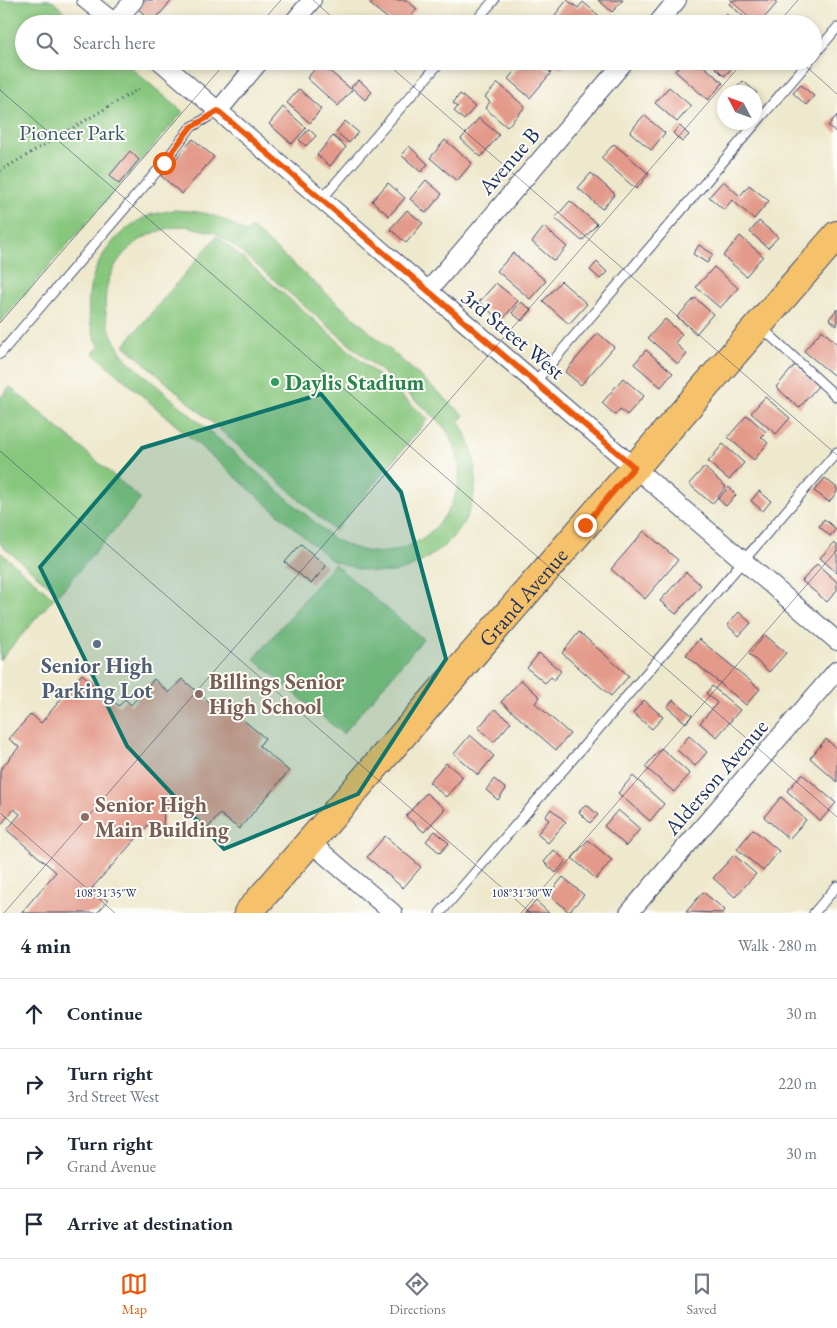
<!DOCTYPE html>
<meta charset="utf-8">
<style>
body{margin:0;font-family:"EB Garamond",serif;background:#f6f6f7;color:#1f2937}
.compass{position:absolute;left:717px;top:85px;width:45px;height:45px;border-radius:50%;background:#fff;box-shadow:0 2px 8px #0003;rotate:311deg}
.stop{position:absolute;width:15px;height:15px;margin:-11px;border:4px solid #ea580c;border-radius:50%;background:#fff}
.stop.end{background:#ea580c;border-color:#fff;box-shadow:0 1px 5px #0008}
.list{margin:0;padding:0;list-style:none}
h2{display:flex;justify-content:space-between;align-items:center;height:65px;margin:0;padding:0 20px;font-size:21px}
h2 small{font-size:16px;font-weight:400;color:#747a83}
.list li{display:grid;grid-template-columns:32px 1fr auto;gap:15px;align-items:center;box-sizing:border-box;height:70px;padding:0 20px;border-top:1px solid #e0e1e3}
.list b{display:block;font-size:19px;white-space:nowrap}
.list p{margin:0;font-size:16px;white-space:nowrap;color:#747a83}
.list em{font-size:16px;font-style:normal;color:#747a83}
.icon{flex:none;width:28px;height:28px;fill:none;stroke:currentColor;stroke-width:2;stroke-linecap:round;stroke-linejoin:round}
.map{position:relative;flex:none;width:837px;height:913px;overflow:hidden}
.search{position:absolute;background:#fff;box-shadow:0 2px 8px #0003;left:15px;right:15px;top:15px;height:55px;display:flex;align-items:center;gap:12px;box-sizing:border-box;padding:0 18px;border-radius:28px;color:#747a83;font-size:19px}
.sheet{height:345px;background:#fff}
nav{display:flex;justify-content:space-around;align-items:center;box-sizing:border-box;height:70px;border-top:1px solid #e0e1e3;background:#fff;font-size:14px;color:#747a83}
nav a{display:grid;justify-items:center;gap:2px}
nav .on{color:#ea580c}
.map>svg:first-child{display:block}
.green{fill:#86c67d;stroke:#507a6e;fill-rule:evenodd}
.building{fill:#e39a8a}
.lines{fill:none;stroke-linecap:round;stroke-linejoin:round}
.service-casing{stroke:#3b4b6e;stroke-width:11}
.minor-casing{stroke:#3b4b6e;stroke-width:20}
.primary-casing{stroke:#3b4b6e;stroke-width:30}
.path{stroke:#3b4b6e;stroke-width:3;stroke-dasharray:1 4;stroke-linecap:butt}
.service{stroke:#fff;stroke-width:9}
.minor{stroke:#fff;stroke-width:18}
.primary{stroke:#f5c16b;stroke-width:28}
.route{stroke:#ea580c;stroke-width:6}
.marked{fill:#0f766e;fill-opacity:0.2;stroke:#0f766e;stroke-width:4;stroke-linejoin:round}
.ticks{fill:none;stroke:#1b2f5e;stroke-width:1;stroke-opacity:0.45}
.leisure-dot{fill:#2e9e5b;stroke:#fdfcf7;stroke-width:2}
.service-dot{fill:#5c6f8a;stroke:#fdfcf7;stroke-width:2}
.education-dot{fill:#8d6e63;stroke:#fdfcf7;stroke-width:2}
.labels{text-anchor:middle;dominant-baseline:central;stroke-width:4;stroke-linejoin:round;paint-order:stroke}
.park-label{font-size:22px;fill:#3b5c67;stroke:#fdfcf7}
.street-label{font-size:22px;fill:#1b2f5e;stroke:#fdfcf7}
.leisure-label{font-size:22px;font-weight:bold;fill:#27864d;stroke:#fdfcf7;text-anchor:start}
.service-label{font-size:22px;font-weight:bold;fill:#4e5e75;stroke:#fdfcf7}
.education-label{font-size:22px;font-weight:bold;fill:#785e54;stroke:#fdfcf7;text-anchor:start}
.ticks-label{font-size:12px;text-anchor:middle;fill:#1b2f5e;stroke:#fdfcf7;stroke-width:4;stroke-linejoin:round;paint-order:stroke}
</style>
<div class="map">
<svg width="837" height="913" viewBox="0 0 837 913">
<rect width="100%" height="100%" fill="#fdfcf7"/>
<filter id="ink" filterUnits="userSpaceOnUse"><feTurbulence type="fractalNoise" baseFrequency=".02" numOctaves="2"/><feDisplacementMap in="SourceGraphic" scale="10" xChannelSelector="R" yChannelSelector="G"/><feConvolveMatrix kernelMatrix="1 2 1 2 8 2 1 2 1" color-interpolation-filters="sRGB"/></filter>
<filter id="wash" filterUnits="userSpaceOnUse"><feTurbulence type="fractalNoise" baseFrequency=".0096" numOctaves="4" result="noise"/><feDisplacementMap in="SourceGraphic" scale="20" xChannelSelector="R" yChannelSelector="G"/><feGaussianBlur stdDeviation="1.12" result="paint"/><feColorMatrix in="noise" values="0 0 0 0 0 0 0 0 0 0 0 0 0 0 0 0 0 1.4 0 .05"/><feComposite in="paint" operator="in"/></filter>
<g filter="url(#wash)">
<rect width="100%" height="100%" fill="#eee8cc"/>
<g class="green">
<polygon points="0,0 51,0 79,24 24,24 24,61 123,61 183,112 0,323"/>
<path d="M173,210C208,212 217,214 246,233L251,227L464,415L459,422C488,469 479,524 432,555C421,563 407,570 394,572C372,574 351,568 331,560L93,353L99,346C72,296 100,236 150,215C157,213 166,212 173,210ZM185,226L216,233L234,246L436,418C448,430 457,447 459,465C463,507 427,549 385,552C366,554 351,547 334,539L126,359C81,301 113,231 185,226Z"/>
<polygon points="217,236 428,419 335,531 124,345"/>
<polygon points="10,387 141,499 59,594 0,544 0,398"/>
<polygon points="0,552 54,598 0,660"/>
<polygon points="334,564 423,639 343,734 254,659"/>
</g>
<g id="blocks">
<g class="building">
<polygon points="144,0 172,0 153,22 137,8"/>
<polygon points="373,0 406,0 417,9 404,24 394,24 370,4"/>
<polygon points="567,0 578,8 583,2 604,20 601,24 565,24 555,15"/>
<polygon points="598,0 623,0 612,12"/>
<polygon points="733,0 774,0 777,3 759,24 752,24 729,4"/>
<polygon points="725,13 738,24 716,24"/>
<polygon points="523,61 537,61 551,73 530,98 508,79"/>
<polygon points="551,61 568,61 561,70"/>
<polygon points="683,61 698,61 723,83 708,100 675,71"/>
<polygon points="713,61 724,61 732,68 724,76 711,63"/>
<polygon points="320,63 352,90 338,106 307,78"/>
<polygon points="359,80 372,92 365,100 351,87"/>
<polygon points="743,81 757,93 754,96 754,92 733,92"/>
<polygon points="498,83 525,107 507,127 485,108 490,102 485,97"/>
<polygon points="801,85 814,96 806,105 793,93"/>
<polygon points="669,87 691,106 677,122 655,103"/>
<polygon points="299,89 321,109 310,123 287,103"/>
<polygon points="460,94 475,107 464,120 454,111 458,107 453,103"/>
<polygon points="283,107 306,128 292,144 269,124"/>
<polygon points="644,115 665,133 651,150 630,132"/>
<polygon points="837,115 837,133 828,126"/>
<polygon points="479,118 499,135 481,157 461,139"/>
<polygon points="345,121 358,132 349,143 336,132"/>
<polygon points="680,126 689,135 682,142 673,133"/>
<polygon points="309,129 316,136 306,146 299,140"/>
<polygon points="333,136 346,147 330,166 317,155"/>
<polygon points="193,139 214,157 182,194 161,176"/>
<polygon points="445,140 472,163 457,181 430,158"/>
<polygon points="614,144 649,174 636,189 601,158"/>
<polygon points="409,146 428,164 421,172 401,155"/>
<polygon points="130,151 139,160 119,184 109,176"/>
<polygon points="591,173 615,194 602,209 578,188"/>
<polygon points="426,180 442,194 426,213 410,199"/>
<polygon points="723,181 740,196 749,185 769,201 754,219 732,200 724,210 709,197"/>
<polygon points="388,183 405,198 389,216 372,201"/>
<polygon points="570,201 597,224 582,241 555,218"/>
<polygon points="407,210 423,223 406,243 390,229"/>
<polygon points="759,221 778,237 768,248 750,232"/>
<polygon points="544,227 567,247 554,261 532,242"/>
<polygon points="740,236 763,256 746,276 723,256"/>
<polygon points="699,245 713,254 707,263 693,254"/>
<polygon points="513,253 546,281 530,299 497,271"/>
<polygon points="597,262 607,272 600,279 590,270"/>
<polygon points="714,267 738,288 720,308 696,287"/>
<polygon points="561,281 587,304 569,324 543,301"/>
<polygon points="496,283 518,301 501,321 479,302"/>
<polygon points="695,298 713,314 696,334 677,317"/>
<polygon points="521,302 532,310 522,321 512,313"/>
<polygon points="837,309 837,326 829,319"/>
<polygon points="665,319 682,334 675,343 687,354 678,364 648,338"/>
<polygon points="822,330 837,344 837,370 833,375 804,351"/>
<polygon points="598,333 614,347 581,385 565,372"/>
<polygon points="646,350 673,373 661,387 634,364"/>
<polygon points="795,365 818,386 799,408 776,387"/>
<polygon points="623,378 644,396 627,415 620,409 615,415 602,403"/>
<polygon points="765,397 790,418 776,434 751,413"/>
<polygon points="747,415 766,432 761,437 768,443 754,460 728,437"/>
<polygon points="723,444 744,463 729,480 708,462"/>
<polygon points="704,467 726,487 712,504 689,484"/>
<polygon points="825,478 837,488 837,492 829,502 814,491"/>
<polygon points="729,487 736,495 726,506 718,499"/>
<polygon points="759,491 771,501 763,511 751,501"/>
<polygon points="824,519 836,529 830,536 819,526"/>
<polygon points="644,531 678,560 645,599 611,569"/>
<polygon points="834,543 837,545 837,573 820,558"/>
<polygon points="301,544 326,566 311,584 285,562"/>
<polygon points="817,564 837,582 837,590 827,602 802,581"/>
<polygon points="686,572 701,585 676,614 660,601"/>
<polygon points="739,612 751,623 739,636 727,625"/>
<polygon points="579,632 629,676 611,696 562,653"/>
<polygon points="765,635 786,653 769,672 749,654"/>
<polygon points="699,639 760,689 746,705 686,655"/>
<polygon points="539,653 561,671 554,680 551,677 545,683 527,668"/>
<polygon points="82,674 119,706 125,699 131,705 154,679 169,693 182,679 213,705 218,699 265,738 259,746 289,771 239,829 220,814 208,828 175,800 164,812 163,828 155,829 149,824 92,888 108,901 97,913 21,913 56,872 7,830 20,814 14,809 0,826 0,770 19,747 9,739 31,714 41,723"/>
<polygon points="521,680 540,697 535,703 570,734 556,750 501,702"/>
<polygon points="712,686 740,710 717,737 700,723 717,703 706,693"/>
<polygon points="644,700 663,717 652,729 633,713"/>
<polygon points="673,700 692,715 686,723 667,707"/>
<polygon points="495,709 511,722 494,742 478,728"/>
<polygon points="470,735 494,756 478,775 454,754"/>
<polygon points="689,736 707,752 695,766 677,750"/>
<polygon points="826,739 837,749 837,782 810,758"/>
<polygon points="661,748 690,774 674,792 645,767"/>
<polygon points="446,763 463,777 446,797 429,782"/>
<polygon points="802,774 836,803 820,821 787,791"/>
<polygon points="633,776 664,804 650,821 618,793"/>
<polygon points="494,779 506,789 498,800 486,790"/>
<polygon points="426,793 445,809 424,832 406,816"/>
<polygon points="781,797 806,820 789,839 764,817"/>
<polygon points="586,804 598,815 590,823 579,812"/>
<polygon points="551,809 566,822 548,843 537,834 549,820 545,817"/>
<polygon points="618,810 640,829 626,846 604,826"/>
<polygon points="753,829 779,851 763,871 737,849"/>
<polygon points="435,831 449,843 440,853 426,841"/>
<polygon points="385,836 421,867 403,888 367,857"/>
<polygon points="588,840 612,860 596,879 572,858"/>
<polygon points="554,850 566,861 556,873 544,862"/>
<polygon points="734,855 756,874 735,897 713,878"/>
<polygon points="563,877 584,895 569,912 549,894"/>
<polygon points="703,892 725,910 723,913 686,912"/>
<polygon points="536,901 549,913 525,913"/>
</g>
</g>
</g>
<g filter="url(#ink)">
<use href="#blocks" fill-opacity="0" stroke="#3b4b6e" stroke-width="1"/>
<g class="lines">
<g class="service-casing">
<g id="service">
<polyline points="473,24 494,0"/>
<polyline points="813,56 837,28"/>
<polyline points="321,200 441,61"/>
<polyline points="761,327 837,397"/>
<polyline points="0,354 164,163 190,128 218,111"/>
<polyline points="535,382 809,61"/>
<polyline points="440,913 837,452"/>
<polyline points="814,913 837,886"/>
</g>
</g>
<g class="minor-casing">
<g id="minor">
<polyline points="86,0 116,24"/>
<polyline points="114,23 134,0"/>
<polyline points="292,24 312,0"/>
<polyline points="657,24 677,0"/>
<polyline points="160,61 837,641"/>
<polyline points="218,111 260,61"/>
<polyline points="428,291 625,61"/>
<polyline points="310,842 393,913"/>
<polyline points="629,913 837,670"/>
</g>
</g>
<g class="primary-casing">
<g id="primary">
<path id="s1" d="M248,913L837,235"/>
</g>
</g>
<polyline class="path" points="0,171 142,87"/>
<use href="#service" class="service"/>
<use href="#minor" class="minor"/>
<use href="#primary" class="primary"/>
</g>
</g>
<g class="lines" filter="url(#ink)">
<polyline class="route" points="164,163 190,128 218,111 634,467 585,525"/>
</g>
<path class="marked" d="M321,394L401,492L446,659L358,794L224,849L127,746L40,567L142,448Z"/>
<path class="ticks" d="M313,0L340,24M729,0L757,24M260,24L281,0M777,24L798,0M384,61L837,455M800,61L837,94M0,90L837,817M0,323L227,61M0,451L531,913M0,813L115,913M4,913L744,61M521,913L837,550"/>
<circle class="leisure-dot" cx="275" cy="382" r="5"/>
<circle class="service-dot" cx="97" cy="644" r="5"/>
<g class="education-dot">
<circle cx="199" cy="694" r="5"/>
<circle cx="85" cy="817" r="5"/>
</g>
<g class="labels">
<g class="park-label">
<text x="72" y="132">Pioneer Park</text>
</g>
<g class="street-label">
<text transform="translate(509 161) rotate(-49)">Avenue B</text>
<text transform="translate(513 334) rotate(40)">3rd Street West</text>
<text stroke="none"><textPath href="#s1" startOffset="419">Grand Avenue</textPath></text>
<text transform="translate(716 777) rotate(-49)">Alderson Avenue</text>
</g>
<g class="leisure-label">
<text x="285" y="382">Daylis Stadium</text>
</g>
<g class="service-label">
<text x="97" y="665">Senior High<tspan x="97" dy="25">Parking Lot</tspan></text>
</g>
<g class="education-label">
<text x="209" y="681">Billings Senior<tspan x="209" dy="25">High School</tspan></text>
<text x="95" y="804">Senior High<tspan x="95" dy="25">Main Building</tspan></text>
</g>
</g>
<g class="ticks-label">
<text x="106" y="897">108°31'35"W</text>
<text x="522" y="897">108°31'30"W</text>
</g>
</svg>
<svg class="compass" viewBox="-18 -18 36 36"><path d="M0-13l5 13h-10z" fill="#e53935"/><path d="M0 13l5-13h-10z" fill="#747a83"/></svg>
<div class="stop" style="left:164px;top:163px"></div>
<div class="stop end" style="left:585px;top:525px"></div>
<div class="search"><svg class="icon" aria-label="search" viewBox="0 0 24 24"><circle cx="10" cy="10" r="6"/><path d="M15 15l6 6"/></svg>Search here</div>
</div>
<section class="sheet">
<h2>4 min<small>Walk · 280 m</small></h2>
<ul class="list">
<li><svg class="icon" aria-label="ahead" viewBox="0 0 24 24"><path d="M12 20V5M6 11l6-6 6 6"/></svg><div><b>Continue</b></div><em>30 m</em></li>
<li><svg class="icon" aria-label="right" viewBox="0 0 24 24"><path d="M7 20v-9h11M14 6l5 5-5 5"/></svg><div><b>Turn right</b><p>3rd Street West</p></div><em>220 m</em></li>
<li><svg class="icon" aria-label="right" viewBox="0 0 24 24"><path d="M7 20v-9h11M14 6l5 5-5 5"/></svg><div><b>Turn right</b><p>Grand Avenue</p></div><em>30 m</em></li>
<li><svg class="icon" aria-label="arrive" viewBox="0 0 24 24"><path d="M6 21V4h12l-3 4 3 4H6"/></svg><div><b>Arrive at destination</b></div></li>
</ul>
</section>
<nav>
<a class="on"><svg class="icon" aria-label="map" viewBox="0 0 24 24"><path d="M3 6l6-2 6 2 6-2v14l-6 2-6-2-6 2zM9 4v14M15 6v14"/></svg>Map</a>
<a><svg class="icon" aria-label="directions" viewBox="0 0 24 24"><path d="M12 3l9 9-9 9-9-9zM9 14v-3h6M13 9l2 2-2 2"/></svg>Directions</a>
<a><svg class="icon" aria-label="saved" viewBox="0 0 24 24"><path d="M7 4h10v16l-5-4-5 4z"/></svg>Saved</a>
</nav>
